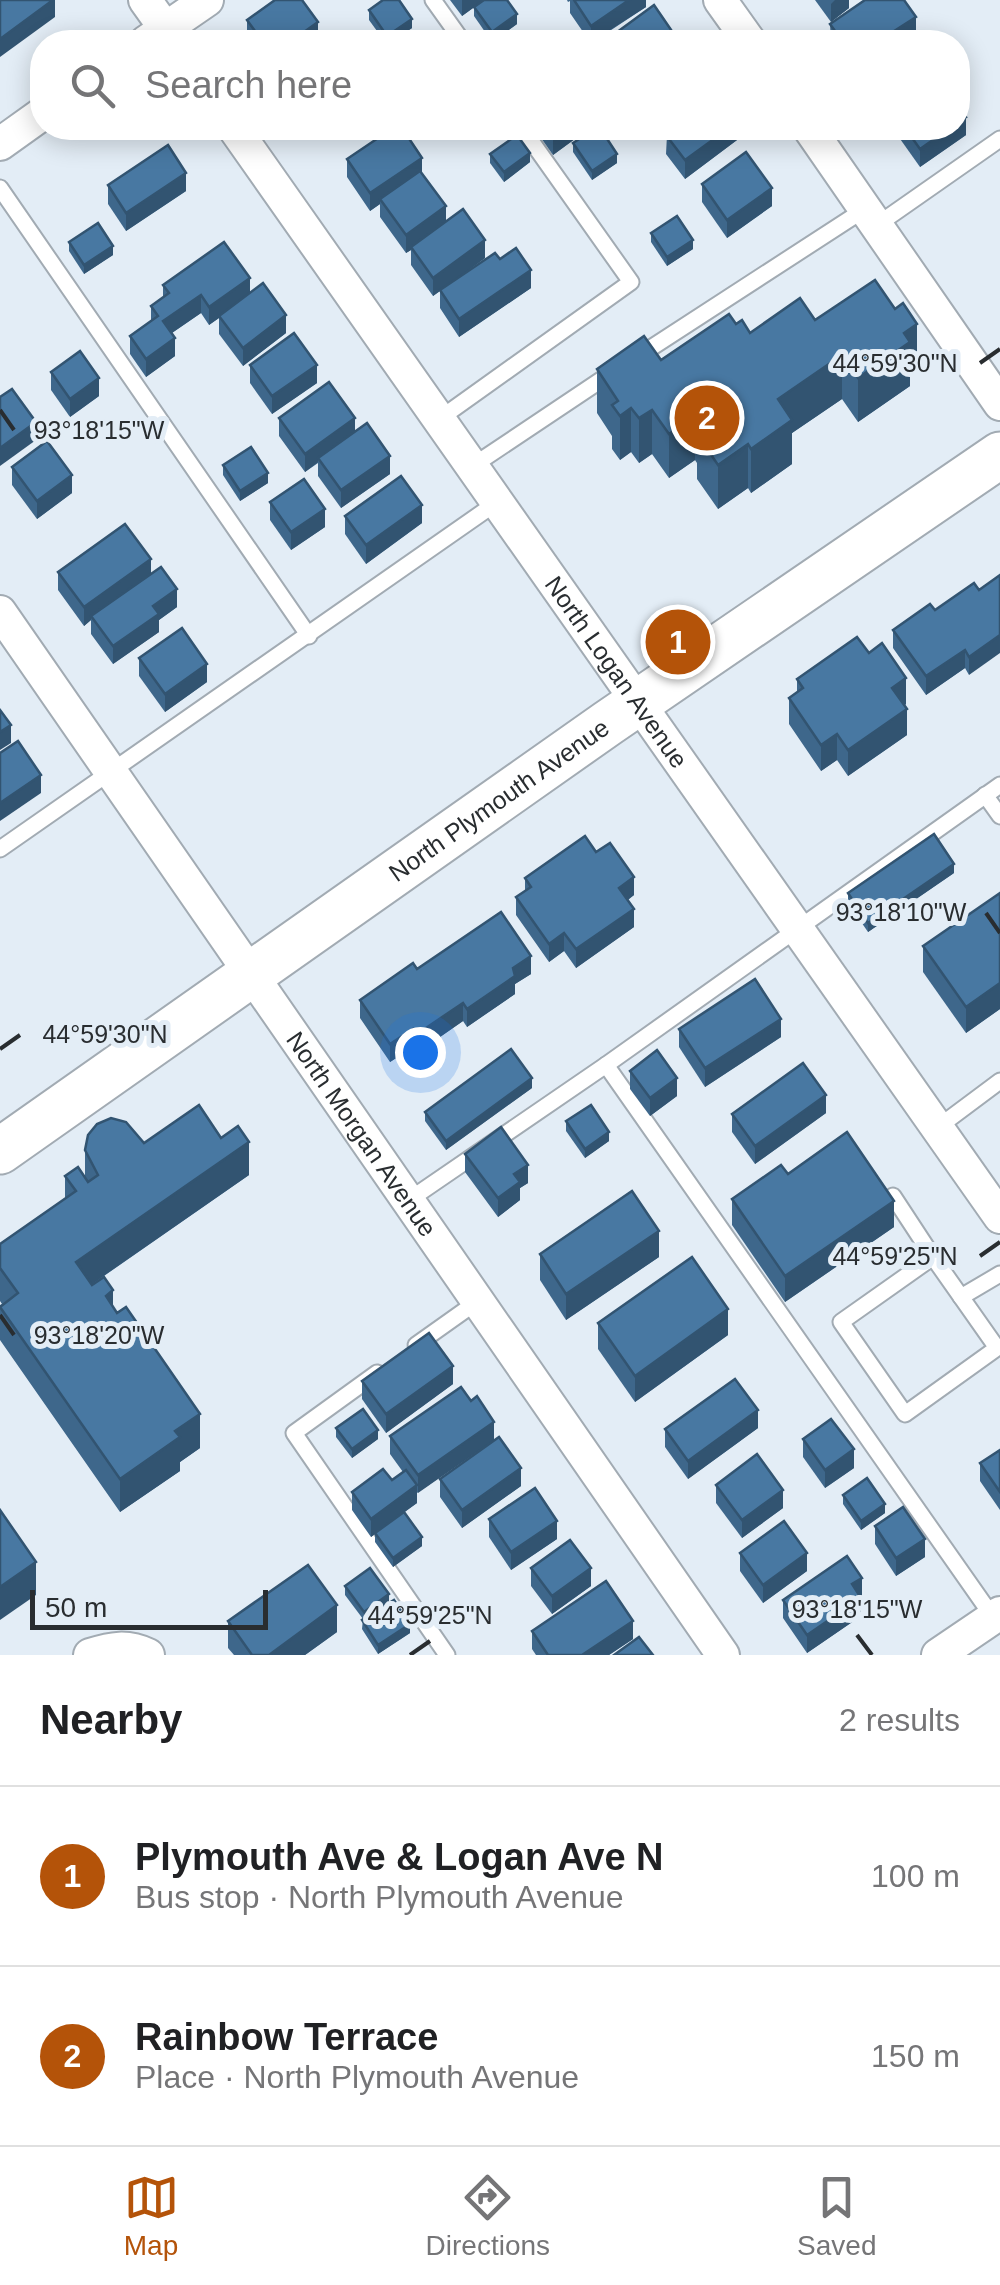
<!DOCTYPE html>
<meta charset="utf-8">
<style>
body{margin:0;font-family:Helvetica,sans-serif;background:#f2f2f2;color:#202124}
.scale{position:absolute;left:30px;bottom:25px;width:238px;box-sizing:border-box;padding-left:10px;border:5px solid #292d30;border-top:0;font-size:28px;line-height:35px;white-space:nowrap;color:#292d30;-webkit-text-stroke:8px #e3edf6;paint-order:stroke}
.you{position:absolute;left:420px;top:1052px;width:35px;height:35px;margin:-25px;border:8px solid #fff;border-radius:50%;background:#1a73e8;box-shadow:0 0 0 15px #1a73e833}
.badge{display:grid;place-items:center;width:65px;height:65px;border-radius:50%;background:#b45309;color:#fff;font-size:32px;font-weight:700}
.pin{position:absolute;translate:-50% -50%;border:5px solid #fff;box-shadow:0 2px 10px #0006}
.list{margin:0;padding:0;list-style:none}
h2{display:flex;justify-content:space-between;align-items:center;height:130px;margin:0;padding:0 40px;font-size:42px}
h2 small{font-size:32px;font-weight:400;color:#757577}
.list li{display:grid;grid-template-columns:65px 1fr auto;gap:30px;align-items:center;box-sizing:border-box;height:180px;padding:0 40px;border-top:2px solid #e0e0e0}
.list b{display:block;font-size:38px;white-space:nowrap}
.list p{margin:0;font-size:32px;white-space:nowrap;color:#757577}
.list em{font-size:32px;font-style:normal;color:#757577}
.icon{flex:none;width:55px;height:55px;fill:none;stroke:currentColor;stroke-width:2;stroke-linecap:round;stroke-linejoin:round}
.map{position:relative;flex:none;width:1000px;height:1655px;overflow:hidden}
.search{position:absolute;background:#fff;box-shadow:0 5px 25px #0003;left:30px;right:30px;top:30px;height:110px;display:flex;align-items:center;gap:25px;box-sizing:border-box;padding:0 35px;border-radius:40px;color:#757577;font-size:38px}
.sheet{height:490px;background:#fff}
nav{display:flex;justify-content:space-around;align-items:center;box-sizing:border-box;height:140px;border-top:2px solid #e0e0e0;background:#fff;font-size:28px;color:#757577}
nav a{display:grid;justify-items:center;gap:5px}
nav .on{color:#b45309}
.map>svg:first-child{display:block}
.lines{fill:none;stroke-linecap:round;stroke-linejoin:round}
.lane-casing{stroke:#a2abb3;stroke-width:19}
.street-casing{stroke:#a2abb3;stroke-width:36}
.secondary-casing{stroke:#a2abb3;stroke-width:49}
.lane{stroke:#fff;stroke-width:15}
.street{stroke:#fff;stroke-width:32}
.secondary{stroke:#fff;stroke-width:45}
.wall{fill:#3e678b}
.shaded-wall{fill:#325471}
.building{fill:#4878a2;stroke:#325471;stroke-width:2.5}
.ticks{fill:none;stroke:#292d30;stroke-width:4}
.labels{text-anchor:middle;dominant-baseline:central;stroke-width:10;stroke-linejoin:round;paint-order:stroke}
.street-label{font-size:25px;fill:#292d30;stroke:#e3edf6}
.ticks-label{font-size:25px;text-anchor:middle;fill:#292d30;stroke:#e3edf6;stroke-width:10;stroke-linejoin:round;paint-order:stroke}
</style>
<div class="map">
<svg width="1000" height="1655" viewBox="0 0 1000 1655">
<rect width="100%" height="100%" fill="#e3edf6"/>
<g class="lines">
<g class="lane-casing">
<g id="lane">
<polyline points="433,0 463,42"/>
<polyline points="0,188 309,636"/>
<polyline points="877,225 1000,139"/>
<polyline points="637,357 865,209"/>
<polyline points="438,420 631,282 522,128"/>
<polyline points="471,467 613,372"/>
<polyline points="985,795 1000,816"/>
<polyline points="0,849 496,503"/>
<polyline points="606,1065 995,1620"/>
<polyline points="937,1128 1000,1081"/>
<polyline points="893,1196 933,1257"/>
<polyline points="409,1200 606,1065 1000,785"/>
<polygon points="933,1257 997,1348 905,1414 841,1322"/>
<polyline points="961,1297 1000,1274"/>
<polyline points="416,1345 478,1301"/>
<polyline points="377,1373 294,1433 447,1655"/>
</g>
</g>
<g class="street-casing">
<g id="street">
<polyline points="145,0 175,42"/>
<polyline points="720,0 750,42"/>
<polyline points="146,42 207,0"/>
<path id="s1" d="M234,128L1000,1217"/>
<polyline points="809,128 1000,404"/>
<polyline points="0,144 42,114"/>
<path id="s2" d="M0,612L723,1655"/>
<path d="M90,1655C112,1648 127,1645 148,1655"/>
<polyline points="938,1655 1000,1613"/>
</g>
</g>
<g class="secondary-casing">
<g id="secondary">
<path id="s3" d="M0,1151L608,723L1000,455"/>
</g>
</g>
<use href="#lane" class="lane"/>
<use href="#street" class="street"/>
<use href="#secondary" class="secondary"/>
</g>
<g class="wall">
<polygon points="450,0 484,0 462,16"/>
<polygon points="567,0 646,0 646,7 593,42 590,42 570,13 570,1 568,2"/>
<polygon points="815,0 849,0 849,8 831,22"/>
<polygon points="474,7 517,24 492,42 474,16"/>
<polygon points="369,10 412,28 391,42 385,42 369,20"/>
<polygon points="247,20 318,36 329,42 250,42 247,38"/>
<polygon points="830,24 916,35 913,37 917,42 831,42"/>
<polygon points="534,128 583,128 583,133 553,155"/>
<polygon points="662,128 737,128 737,140 685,179 666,154 667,135"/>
<polygon points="898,128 958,128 966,135 920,167 898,136"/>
<polygon points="573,143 617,163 592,180 573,152"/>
<polygon points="490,154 530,162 504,182 490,163"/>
<polygon points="347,159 422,174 446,221 485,258 451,283 500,259 531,288 459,337 440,308 440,291 433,296 411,265 411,250 406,253 380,217 380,204 370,211 347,177"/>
<polygon points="702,184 772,206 727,238 702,202"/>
<polygon points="108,185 186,191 126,231 108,204"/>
<polygon points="651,233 693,249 667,266 651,242"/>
<polygon points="69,242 113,255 84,274 69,251"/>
<polygon points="163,285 250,293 286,333 243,366 219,334 219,318 209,325 201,313 172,333 175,356 146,377 130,354 130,336 151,321 151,306 163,298"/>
<polygon points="815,320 917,369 910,373 910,386 858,422 842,399 792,433 792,464 751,493 748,488 718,509 697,479 697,463 695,460 669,478 652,454 639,463 631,452 620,460 612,449 612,436 597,413 597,369 661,360 736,324 750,333"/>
<polygon points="250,365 317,383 272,414 250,383"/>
<polygon points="51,372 99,396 70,417 51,390"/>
<polygon points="279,418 355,431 390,474 341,508 318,476 318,463 305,472 279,436"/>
<polygon points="223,465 268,483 240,501 223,475"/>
<polygon points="12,467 72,493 37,519 12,485"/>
<polygon points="270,502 325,527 291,550 270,520"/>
<polygon points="345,516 422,523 366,564 345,534"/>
<polygon points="58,572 151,574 177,607 159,620 159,632 113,664 91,634 91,620 84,626 58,590"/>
<polygon points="979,590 969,675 965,668 926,695 893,648 893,630"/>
<polygon points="139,658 207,682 165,712 139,676"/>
<polygon points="797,679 906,704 904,706 907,735 848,776 837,760 821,771 789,724 789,698 797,692"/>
<polygon points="596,852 634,895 628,900 634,927 576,968 564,951 549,962 516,915 516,897 525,892 525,878"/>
<polygon points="954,873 868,932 848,903 848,893"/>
<polygon points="1000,893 1000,1009 966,1033 923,972 923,946"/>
<polygon points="417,969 531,974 515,984 515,994 467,1027 463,1021 417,1053 413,1047 390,1062 360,1018 360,1000"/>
<polygon points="679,1029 781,1037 705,1087 679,1047"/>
<polygon points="630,1071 677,1096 650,1116 630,1089"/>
<polygon points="532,1088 446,1150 425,1121 425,1112"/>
<polygon points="826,1113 755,1164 732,1132 732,1114"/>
<polygon points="566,1121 609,1141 585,1158 566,1131"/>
<polygon points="221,1138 249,1175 91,1285 113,1307 200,1448 180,1462 180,1471 120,1512 0,1340 0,1305 2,1304 0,1301 0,1244 65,1199 65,1176 85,1177 85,1150 144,1143"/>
<polygon points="465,1154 528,1183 520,1188 520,1200 498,1217 465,1172"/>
<polygon points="788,1174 894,1227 785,1302 732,1225 732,1199"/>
<polygon points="540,1254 659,1257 566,1320 540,1280"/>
<polygon points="598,1323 728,1335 635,1402 598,1349"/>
<polygon points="362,1381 453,1384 386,1433 362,1399"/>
<polygon points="336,1428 378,1439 352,1458 336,1437"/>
<polygon points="758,1428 688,1479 665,1447 665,1429"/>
<polygon points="390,1436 494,1440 521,1486 462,1528 440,1497 440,1479 494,1440 417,1493 417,1503 404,1512 422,1546 393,1567 375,1542 375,1534 371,1537 352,1510 352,1492 392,1480 403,1472 390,1454"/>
<polygon points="803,1439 854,1468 825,1488 803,1457"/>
<polygon points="1000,1450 1000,1510 980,1481 980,1463"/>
<polygon points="716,1485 783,1508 742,1538 716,1503"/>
<polygon points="843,1495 885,1513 861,1530 843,1504"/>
<polygon points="489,1519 557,1539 511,1570 489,1537"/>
<polygon points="875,1526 925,1557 896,1576 875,1544"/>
<polygon points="740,1553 807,1571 763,1603 740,1571"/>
<polygon points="531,1568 591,1586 552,1614 531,1586"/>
<polygon points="345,1586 389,1602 410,1633 378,1654 362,1629 363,1619 345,1595"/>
<polygon points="862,1596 860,1597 861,1616 807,1653 783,1618 783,1600"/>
<polygon points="228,1621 337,1632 305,1655 234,1655 228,1648"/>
<polygon points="532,1631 633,1639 609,1655 536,1655 532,1649"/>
</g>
<g class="shaded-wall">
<polygon points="53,0 55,0 55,17 0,57 0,39"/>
<polygon points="462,0 484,0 462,16"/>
<polygon points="629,0 646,0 646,7 591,42 591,26"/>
<polygon points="835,0 849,0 849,8 831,22 831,4"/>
<polygon points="517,14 517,24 492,42 492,32"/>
<polygon points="916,17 916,35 904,42 877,42"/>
<polygon points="412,19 412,28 391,42 387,42 387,36"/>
<polygon points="318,22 318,40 314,42 290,42"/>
<polygon points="966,117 966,135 920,167 920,149 950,128 958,128 958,122"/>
<polygon points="566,128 583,128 583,133 553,155 553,137"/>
<polygon points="729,128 737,128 737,140 685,179 685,160"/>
<polygon points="530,153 530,162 504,182 504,172"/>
<polygon points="617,154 617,163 592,180 592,171"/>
<polygon points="422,158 422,176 380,199 380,204 370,211 370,193"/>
<polygon points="186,173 186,191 126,231 126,213"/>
<polygon points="772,188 772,206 727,238 727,220"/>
<polygon points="446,206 446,224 411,247 411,250 406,253 406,235"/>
<polygon points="485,240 485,258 433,296 433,278"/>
<polygon points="693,240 693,249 667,266 667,257"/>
<polygon points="113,246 113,255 84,274 84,265"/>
<polygon points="531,270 531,288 459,337 459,319"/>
<polygon points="250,278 250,296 209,325 209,307"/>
<polygon points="201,295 201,313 163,339 163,321"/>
<polygon points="286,315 286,333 243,366 243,348"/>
<polygon points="917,324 917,369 910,373 910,386 858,422 858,378 904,333"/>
<polygon points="175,338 175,356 146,377 146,359"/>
<polygon points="842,355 842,399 792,433 792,464 751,493 751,449 778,399"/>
<polygon points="317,365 317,383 272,414 272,396"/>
<polygon points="99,378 99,396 70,417 70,399"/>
<polygon points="631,408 631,452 620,460 620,416"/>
<polygon points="652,410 652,454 639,463 639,418"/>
<polygon points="695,416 695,460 669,478 669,434"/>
<polygon points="355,418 355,436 318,458 318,462 305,472 305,454"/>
<polygon points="36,422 36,440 0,466 0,448"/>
<polygon points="748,444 748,488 718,509 718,465"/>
<polygon points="390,456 390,474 341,508 341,490"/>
<polygon points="268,473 268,483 240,501 240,491"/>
<polygon points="72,475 72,493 37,519 37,501"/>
<polygon points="422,505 422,523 366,564 366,545"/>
<polygon points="325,509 325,527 291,550 291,532"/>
<polygon points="151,559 151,578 91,616 91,620 84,626 84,607"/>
<polygon points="177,589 177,607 159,620 159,632 113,664 113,646 153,606"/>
<polygon points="1000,635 1000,653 969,675 969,657"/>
<polygon points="965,650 965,668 926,695 926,676"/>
<polygon points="207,664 207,682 165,712 165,694"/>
<polygon points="906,678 906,704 892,714 892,688"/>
<polygon points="907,709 907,735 848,776 848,750"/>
<polygon points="11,725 11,743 0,750 0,732"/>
<polygon points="837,734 837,760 821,771 821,745"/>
<polygon points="41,775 41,793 0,821 0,803"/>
<polygon points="954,864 954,873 868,932 868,923"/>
<polygon points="634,877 634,895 619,906 619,888"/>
<polygon points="634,909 634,927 576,968 576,949"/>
<polygon points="564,933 564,951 549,962 549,944"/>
<polygon points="531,956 531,974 515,984 515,994 467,1027 467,1009 513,968"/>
<polygon points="1000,983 1000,1009 966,1033 966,1007"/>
<polygon points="463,1003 463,1021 417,1053 417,1034"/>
<polygon points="781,1019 781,1037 705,1087 705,1068"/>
<polygon points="413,1029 413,1047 390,1062 390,1044"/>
<polygon points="532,1078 532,1088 446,1150 446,1141"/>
<polygon points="677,1078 677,1096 650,1116 650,1098"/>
<polygon points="826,1095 826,1113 755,1164 755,1146"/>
<polygon points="609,1132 609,1141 585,1158 585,1149"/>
<polygon points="249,1142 249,1175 76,1295 76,1262"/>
<polygon points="528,1165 528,1183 520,1188 520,1200 498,1217 498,1198 514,1174"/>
<polygon points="894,1201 894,1227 785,1302 785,1276"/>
<polygon points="659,1231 659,1257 566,1320 566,1294"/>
<polygon points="113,1290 113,1324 106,1296"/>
<polygon points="728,1309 728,1335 635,1402 635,1376"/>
<polygon points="453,1366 453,1384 386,1433 386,1414"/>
<polygon points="758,1410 758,1428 688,1479 688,1461"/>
<polygon points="200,1414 200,1448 180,1462 180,1471 120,1512 120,1479 175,1431"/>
<polygon points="494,1422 494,1440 418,1493 418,1475"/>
<polygon points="378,1430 378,1439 352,1458 352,1449"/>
<polygon points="854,1449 854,1468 825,1488 825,1470"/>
<polygon points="521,1468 521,1486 462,1528 462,1510"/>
<polygon points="417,1485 417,1503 371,1537 371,1519"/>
<polygon points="783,1490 783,1508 742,1538 742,1520"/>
<polygon points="885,1504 885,1513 861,1530 861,1521"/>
<polygon points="557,1521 557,1539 511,1570 511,1552"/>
<polygon points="422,1537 422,1546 393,1567 393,1558"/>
<polygon points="925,1539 925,1557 896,1576 896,1558"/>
<polygon points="807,1553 807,1571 763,1603 763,1585"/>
<polygon points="36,1562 36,1595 0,1620 0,1587"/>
<polygon points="591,1568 591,1586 552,1614 552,1596"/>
<polygon points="862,1578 862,1596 852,1602 852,1584"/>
<polygon points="389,1594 389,1603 364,1622 364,1612"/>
<polygon points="861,1598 861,1616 807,1653 807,1635"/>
<polygon points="337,1605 337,1632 305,1655 269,1655"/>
<polygon points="633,1621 633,1639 609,1655 582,1655"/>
<polygon points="410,1624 410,1633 378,1654 378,1645"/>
</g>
<g class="building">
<polygon points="0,0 53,0 0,39"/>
<polygon points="275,0 302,0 318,22 290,42 263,42 247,20"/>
<polygon points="383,0 399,0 412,19 387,36 369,10"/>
<polygon points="484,0 507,0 517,14 492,32 474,7"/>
<polygon points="574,0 629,0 591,26"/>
<polygon points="865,0 904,0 916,17 877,42 854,42 853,40 849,42 843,42 830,24"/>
<polygon points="654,5 678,40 674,42 612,42 609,38"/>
<polygon points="322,33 329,42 309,42"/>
<polygon points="912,36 917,42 902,42"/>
<polygon points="958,105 966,117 958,122"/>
<polygon points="393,128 402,128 422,158 370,193 347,159"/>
<polygon points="546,128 566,128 553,137"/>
<polygon points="596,128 600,128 617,154 592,171 573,143"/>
<polygon points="677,128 729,128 685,160 666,135"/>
<polygon points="905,128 950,128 920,149"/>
<polygon points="517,135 530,153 504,172 490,154"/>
<polygon points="168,145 186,173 126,213 108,185"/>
<polygon points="746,152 772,188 727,220 702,184"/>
<polygon points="420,171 446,206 406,235 380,199"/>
<polygon points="463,209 485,240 433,278 411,247"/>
<polygon points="677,216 693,240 667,257 651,233"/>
<polygon points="98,223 113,246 84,265 69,242"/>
<polygon points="224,242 250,278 209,307 201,295 163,321 175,338 146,359 130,336 158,316 151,306 169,293 163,285"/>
<polygon points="516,248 531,270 459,319 440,290 495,253 500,259"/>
<polygon points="875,280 895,309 903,303 917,324 904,333 910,342 858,378 842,355 778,399 792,420 751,449 748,444 718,465 697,434 704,429 695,416 669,434 652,410 639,418 631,408 620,416 612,405 618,401 597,369 644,336 661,360 729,314 736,324 742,320 750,333 800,298 815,320"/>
<polygon points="263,283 286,315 243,348 219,316"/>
<polygon points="294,333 317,365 272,396 250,365"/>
<polygon points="80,351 99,378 70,399 51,372"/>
<polygon points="329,382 355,418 305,454 279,418"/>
<polygon points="12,389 36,422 0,448 0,397"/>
<polygon points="367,423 390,456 341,490 318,458"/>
<polygon points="47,441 72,475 37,501 12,467"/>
<polygon points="251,447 268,473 240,491 223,465"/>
<polygon points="401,476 422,505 366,545 345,516"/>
<polygon points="304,479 325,509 291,532 270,502"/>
<polygon points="125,524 151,559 84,607 58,572"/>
<polygon points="161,567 177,589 153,606 159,614 113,646 91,616"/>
<polygon points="1000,575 1000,635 969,657 965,650 926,676 893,630 930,604 935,610 974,583 979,590"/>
<polygon points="182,628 207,664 165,694 139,658"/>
<polygon points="857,637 869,653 882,643 906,678 892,688 907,709 848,750 837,734 821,745 789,698 803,688 797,679"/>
<polygon points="0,710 11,725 0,732"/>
<polygon points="18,741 41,775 0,803 0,753"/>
<polygon points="934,834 954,864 868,923 848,893"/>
<polygon points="585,836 596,852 610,843 634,877 619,888 634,909 576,949 564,933 549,944 516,897 531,887 525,878"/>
<polygon points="1000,893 1000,983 966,1007 923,946"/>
<polygon points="501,912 531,956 513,968 515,976 467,1009 463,1003 417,1034 413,1029 390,1044 360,1000 413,963 417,969"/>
<polygon points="755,979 781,1019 705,1068 679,1029"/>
<polygon points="511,1049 532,1078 446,1141 425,1112"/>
<polygon points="657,1050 677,1078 650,1098 630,1071"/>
<polygon points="803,1063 826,1095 755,1146 732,1114"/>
<polygon points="199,1105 221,1138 238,1126 249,1142 76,1262 92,1285 104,1277 113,1290 106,1296 117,1313 126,1307 200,1414 175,1431 180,1437 120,1479 0,1307 18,1293 0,1268 0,1244 76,1191 65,1176 78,1167 88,1182 98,1175 85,1150 88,1135 97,1124 111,1118 126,1122 144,1143"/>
<polygon points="591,1105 609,1132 585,1149 566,1121"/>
<polygon points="501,1127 528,1165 514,1174 520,1182 498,1198 465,1154"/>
<polygon points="847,1132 894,1201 785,1276 732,1199 781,1165 788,1174"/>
<polygon points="632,1191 659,1231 566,1294 540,1254"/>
<polygon points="692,1257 728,1309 635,1376 598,1323"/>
<polygon points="429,1333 453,1366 386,1414 362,1381"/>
<polygon points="735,1379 758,1410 688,1461 665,1429"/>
<polygon points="461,1387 471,1401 477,1396 494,1422 418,1475 390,1436"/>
<polygon points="363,1409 378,1430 352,1449 336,1428"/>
<polygon points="831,1419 854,1449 825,1470 803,1439"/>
<polygon points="499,1437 521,1468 462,1510 440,1479"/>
<polygon points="1000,1450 1000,1492 980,1463"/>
<polygon points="757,1454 783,1490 742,1520 716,1485"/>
<polygon points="383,1469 392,1480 406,1470 417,1485 371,1519 352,1492"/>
<polygon points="867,1478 885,1504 861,1521 843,1495"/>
<polygon points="535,1488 557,1521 511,1552 489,1519"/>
<polygon points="903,1507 925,1539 896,1558 875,1526"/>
<polygon points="0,1510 36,1562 0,1587"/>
<polygon points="404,1512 422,1537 393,1558 375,1533"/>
<polygon points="784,1521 807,1553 763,1585 740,1553"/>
<polygon points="570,1540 591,1568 552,1596 531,1568"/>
<polygon points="847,1556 862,1578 852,1584 861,1598 807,1635 783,1600"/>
<polygon points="308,1565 337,1605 269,1655 252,1655 228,1621"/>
<polygon points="370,1568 389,1594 364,1612 345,1586"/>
<polygon points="606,1581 633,1621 582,1655 548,1655 532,1631"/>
<polygon points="394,1600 410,1624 378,1645 362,1620"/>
<polygon points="639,1637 653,1655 614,1655"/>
</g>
<path class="ticks" d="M980,363L1000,349M0,410L14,430M986,913L1000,933M0,1049L20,1035M980,1256L1000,1242M0,1315L14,1335M857,1635L872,1655M410,1655L430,1641"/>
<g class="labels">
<g class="street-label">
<text stroke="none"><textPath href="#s1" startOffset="665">North Logan Avenue</textPath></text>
<text stroke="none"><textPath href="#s3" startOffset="610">North Plymouth Avenue</textPath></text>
<text stroke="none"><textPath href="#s2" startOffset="635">North Morgan Avenue</textPath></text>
</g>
</g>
<g class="ticks-label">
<text x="895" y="372">44°59'30"N</text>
<text x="99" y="439">93°18'15"W</text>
<text x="901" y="921">93°18'10"W</text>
<text x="105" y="1043">44°59'30"N</text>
<text x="895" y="1265">44°59'25"N</text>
<text x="99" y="1344">93°18'20"W</text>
<text x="857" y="1618">93°18'15"W</text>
<text x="430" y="1624">44°59'25"N</text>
</g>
</svg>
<div class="scale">50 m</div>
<div class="you"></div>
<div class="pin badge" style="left:678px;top:642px">1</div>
<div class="pin badge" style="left:707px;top:418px">2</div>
<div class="search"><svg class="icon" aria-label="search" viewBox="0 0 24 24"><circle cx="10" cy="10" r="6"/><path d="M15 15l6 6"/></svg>Search here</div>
</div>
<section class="sheet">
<h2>Nearby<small>2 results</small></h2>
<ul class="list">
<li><span class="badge">1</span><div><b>Plymouth Ave &amp; Logan Ave N</b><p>Bus stop · North Plymouth Avenue</p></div><em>100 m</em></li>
<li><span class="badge">2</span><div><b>Rainbow Terrace</b><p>Place · North Plymouth Avenue</p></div><em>150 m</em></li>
</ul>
</section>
<nav>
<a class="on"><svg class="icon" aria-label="map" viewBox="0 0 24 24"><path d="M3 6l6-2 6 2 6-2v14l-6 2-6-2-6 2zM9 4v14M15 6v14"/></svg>Map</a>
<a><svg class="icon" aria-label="directions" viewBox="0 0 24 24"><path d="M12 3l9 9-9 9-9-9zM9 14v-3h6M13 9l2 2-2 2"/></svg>Directions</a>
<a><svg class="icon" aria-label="saved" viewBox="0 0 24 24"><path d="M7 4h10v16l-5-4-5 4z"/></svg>Saved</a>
</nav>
